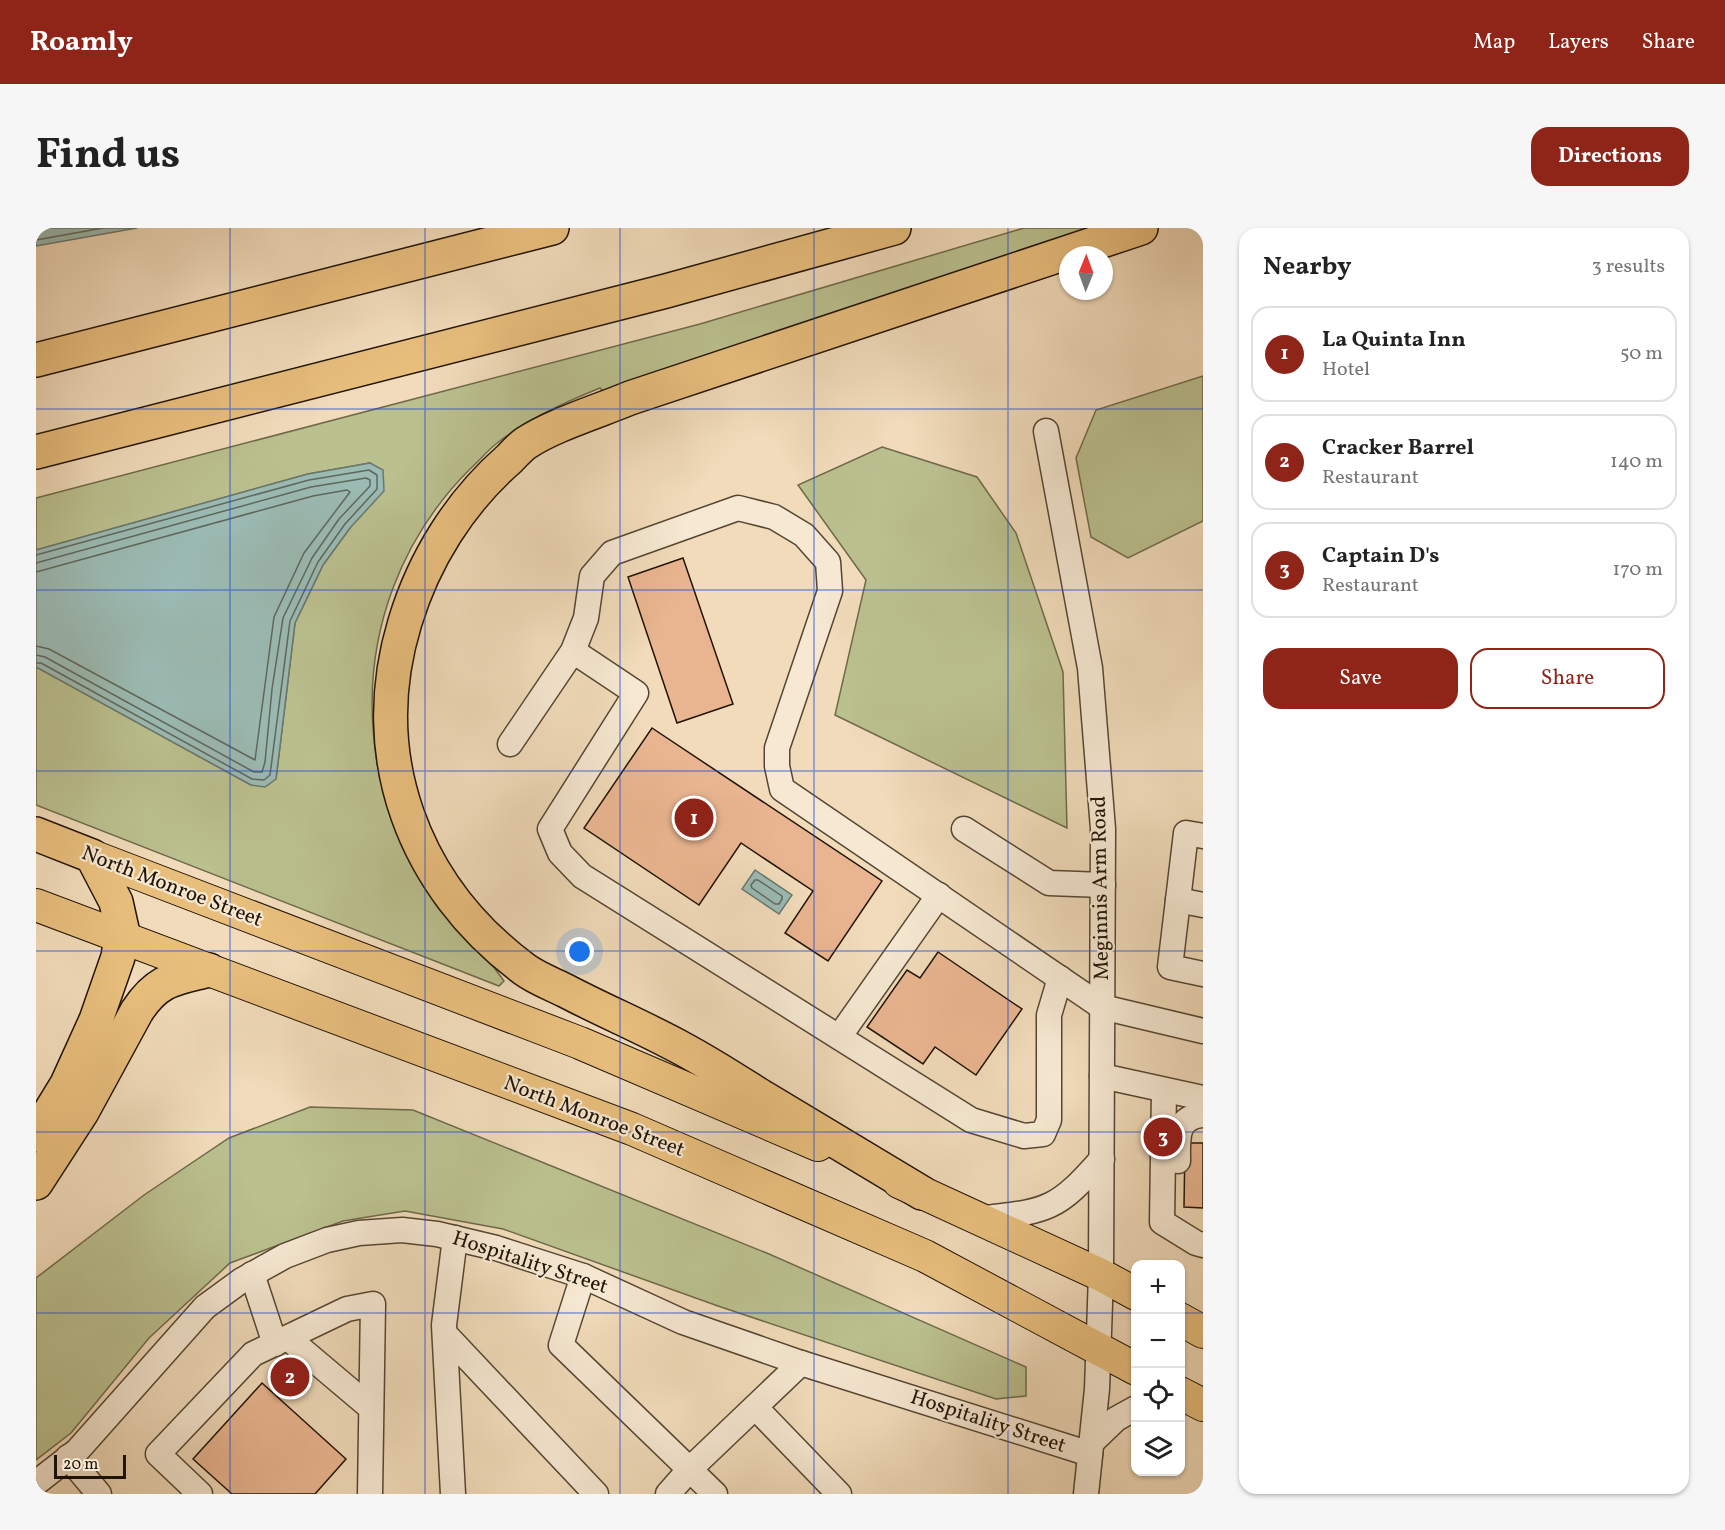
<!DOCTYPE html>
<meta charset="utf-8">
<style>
body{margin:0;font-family:Vollkorn,serif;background:#f6f6f6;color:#222}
.controls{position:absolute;right:18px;bottom:18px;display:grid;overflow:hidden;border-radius:12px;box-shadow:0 2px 4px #0004}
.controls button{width:54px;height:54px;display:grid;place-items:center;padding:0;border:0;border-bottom:2px solid #e0e0e0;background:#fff;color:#222;font:30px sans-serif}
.compass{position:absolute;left:1023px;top:18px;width:54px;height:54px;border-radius:50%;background:#fff;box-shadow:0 2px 4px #0004;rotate:1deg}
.scale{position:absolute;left:18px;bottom:15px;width:72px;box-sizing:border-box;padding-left:6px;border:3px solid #211405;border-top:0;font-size:16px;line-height:21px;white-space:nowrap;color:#211405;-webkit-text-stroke:4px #f6e8d2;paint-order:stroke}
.you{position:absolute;left:544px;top:724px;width:21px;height:21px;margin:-15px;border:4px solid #fff;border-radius:50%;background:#1a73e8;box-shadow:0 0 0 9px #1a73e833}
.badge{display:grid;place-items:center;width:39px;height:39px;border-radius:50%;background:#8f2418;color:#fff;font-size:20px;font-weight:700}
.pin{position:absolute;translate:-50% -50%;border:3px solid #fff;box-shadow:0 2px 6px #0006}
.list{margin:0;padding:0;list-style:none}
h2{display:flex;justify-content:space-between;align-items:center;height:78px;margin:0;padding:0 24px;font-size:26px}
h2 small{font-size:20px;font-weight:400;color:#767676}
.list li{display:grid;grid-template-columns:39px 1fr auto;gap:18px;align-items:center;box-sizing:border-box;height:96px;margin:0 12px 12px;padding:0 12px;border:2px solid #e0e0e0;border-radius:18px}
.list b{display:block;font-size:22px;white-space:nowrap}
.list p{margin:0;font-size:20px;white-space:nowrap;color:#767676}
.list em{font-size:20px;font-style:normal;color:#767676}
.actions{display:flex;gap:12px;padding:18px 24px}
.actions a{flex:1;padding:14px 0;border:2px solid #8f2418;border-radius:18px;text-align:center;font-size:21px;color:#8f2418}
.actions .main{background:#8f2418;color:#fff}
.icon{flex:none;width:33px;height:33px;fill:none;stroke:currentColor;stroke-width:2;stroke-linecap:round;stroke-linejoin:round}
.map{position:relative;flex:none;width:1167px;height:1266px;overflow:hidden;border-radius:18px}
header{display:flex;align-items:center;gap:36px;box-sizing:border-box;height:84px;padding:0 30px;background:#8f2418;color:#fff}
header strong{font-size:28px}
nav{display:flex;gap:33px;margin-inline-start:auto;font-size:21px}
.intro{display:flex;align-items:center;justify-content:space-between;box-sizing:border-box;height:144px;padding:0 36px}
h1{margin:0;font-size:42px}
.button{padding:15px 27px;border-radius:18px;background:#8f2418;color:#fff;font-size:21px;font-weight:700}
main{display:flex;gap:36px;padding:0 36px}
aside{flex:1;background:#fff;border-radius:18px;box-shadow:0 2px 4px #0004}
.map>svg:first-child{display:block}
.green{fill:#bbc08f;stroke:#6e6a4a;stroke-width:1.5}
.water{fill:#9bbbb4;stroke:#6a786e;stroke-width:1.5}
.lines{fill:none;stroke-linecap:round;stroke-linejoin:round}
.shore{stroke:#5e685c;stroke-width:1.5}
.building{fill:#e9b590;stroke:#211405;stroke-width:1.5}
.minor-casing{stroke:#554632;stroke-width:27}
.major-casing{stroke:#211405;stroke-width:34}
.highway-casing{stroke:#211405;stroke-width:36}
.minor{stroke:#f6e8d2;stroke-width:24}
.major{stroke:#e8be7d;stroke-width:32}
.highway{stroke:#e8be7d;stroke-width:33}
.grid{fill:none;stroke:#1d4ed8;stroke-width:1.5;stroke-opacity:0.55}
.labels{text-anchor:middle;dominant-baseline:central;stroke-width:4.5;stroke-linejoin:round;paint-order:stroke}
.street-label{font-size:21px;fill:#211405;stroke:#f6e8d2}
</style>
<header>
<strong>Roamly</strong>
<nav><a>Map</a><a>Layers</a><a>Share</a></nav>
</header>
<div class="intro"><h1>Find us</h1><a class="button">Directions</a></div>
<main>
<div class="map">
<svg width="1167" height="1266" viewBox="0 0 1167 1266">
<rect width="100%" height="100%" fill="#f1dbba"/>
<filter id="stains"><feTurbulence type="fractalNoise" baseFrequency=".00333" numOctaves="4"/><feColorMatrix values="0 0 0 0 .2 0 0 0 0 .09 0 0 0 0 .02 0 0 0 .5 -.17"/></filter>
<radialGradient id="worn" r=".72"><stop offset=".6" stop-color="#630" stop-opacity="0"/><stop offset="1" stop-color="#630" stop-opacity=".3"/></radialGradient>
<g class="green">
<path d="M988,0H1074L570,167L564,160C527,175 492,191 460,216C451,223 443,233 434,241C365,310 330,403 337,500C339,530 344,560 356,588C364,607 379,624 391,641C416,679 441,717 468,753L463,758L0,577V439L215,557L240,551L259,395L287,337L314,300L334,235L272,246L0,322V270L664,96Z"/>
<polygon points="1167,148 1167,293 1092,330 1055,309 1040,230 1060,182"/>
<polygon points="846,219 941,249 980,305 1027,444 1031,600 799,487 830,352 762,257"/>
<polygon points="274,879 377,882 733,1026 990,1139 990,1168 960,1171 682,1078 467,1001 369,983 307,993 194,1035 113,1110 35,1205 0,1232 0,1050 108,967 193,910"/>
</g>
<g class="water">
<polygon points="0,0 101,0 0,18"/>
<polygon points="334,235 347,242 348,263 314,300 287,337 259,395 240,551 229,559 215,557 0,439 0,322 272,246"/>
<polygon points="719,642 756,667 743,686 706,661"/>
</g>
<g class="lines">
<g class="shore">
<polyline points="0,12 67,0"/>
<polyline points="0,327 273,252 333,242 341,247 341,261 309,296 282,334 254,393 234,547 228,552 216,551 5,435 0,435"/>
<polyline points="0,335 275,259 330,250 334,252 334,258 303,291 276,330 247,390 236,461 229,534 226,544 218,544 9,429 0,427"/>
<polyline points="0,344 277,268 311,262 314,264 268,325 238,389 219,532 13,421 0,418"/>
<polygon points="719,652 722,652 746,668 746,671 743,676 739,676 716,660 715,657"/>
</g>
</g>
<g class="building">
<polygon points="647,330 697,476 641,495 592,349"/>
<polygon points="616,500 846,653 792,733 749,705 777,663 705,615 663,677 548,600"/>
<polygon points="902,724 986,781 940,847 899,819 887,836 831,799 871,742 884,750"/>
<polygon points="1149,915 1167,915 1167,980 1148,979"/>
<polygon points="226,1155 310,1231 279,1266 196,1266 157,1231"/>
</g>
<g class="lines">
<g class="minor-casing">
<g id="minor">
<polyline points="1010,203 1054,440 1067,601 1065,1047 1061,1161 1050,1266"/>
<polyline points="537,423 600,465 514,601 524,625 546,648 935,892 988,908 1007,906 1013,892 1013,787 1024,750"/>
<polyline points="474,516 537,423 550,390 556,348 576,325 702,280 738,289 768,307 792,334 794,363 741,520 741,538 746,561 1066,779 1167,803"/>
<polyline points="928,601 1013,655 1067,657"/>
<polyline points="1167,608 1150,605 1134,739 1167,746"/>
<polyline points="1142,672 1167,677"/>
<polyline points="803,809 903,667"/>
<polyline points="1066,848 1167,870"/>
<polyline points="1128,862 1126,994 1160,1015 1167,1017"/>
<path d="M1142,933C1142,911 1139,889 1167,887"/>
<path d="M944,991C966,987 993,987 1014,977C1034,968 1051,947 1066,931"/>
<polyline points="216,1046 239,1116"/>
<polyline points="547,1048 525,1117 679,1266"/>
<polyline points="409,1106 560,1266"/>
<polyline points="252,1110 335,1180"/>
<polyline points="720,1180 803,1266"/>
<polyline points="1055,1215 1080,1191 1100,1180"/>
<polyline points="32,1229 63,1266"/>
<polyline points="0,1255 41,1223 169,1079 206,1052 249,1028 291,1012 323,1005 366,1002 401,1006 460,1020 547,1048 647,1094 765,1135 1054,1226"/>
<polyline points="164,1266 122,1226 217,1126 311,1081 337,1076 334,1266"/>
<polyline points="417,1266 408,1097 419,1010"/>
<polyline points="632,1266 654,1241 765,1135"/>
</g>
</g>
<g class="major-casing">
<g id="major">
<polyline points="56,628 544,815 782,917"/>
<polyline points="0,677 596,901 889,1028 1100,1141"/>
<polyline points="863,954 1065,1047 1100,1066"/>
<polyline points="1144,1091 1167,1104"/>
<polyline points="1144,1165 1167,1177"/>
</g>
</g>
<g class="highway-casing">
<g id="highway">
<polyline points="0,132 516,0"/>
<polyline points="0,224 630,63 858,0"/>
<polyline points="0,606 56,628 80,674 86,701 82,729 60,792 31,856 0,907"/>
<path d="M0,955L46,884L101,783C122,751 138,751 173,742"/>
<path d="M886,965C833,933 781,902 728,870C701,853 675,836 647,821C609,800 568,783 530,763C516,756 500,750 488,741C377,658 328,528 369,394C388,331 424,274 473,231C478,226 484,219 490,215C517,197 563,183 594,170L1105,0"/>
</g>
</g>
<use href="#minor" class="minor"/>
<use href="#major" class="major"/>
<use href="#highway" class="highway"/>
</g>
<path class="grid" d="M194,0V1266M389,0V1266M584,0V1266M778,0V1266M972,0V1266M0,181H1167M0,362H1167M0,543H1167M0,723H1167M0,904H1167M0,1085H1100M1144,1085H1167"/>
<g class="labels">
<g class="street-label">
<text transform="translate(136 659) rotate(21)">North Monroe Street</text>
<text transform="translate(1065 660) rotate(-91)">Meginnis Arm Road</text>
<text transform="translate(558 889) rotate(21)">North Monroe Street</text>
<text transform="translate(494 1035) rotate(18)">Hospitality Street</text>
<text transform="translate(952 1194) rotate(18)">Hospitality Street</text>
</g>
</g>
<rect width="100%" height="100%" filter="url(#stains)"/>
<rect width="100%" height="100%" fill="url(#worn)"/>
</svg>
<div class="controls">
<button>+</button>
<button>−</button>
<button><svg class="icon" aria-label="locate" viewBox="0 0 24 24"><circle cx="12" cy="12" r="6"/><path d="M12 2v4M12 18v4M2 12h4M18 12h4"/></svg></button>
<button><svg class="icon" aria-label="layers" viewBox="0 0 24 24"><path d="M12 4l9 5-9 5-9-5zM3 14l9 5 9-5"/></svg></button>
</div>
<svg class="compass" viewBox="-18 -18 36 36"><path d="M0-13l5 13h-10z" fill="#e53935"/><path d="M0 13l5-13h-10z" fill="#767676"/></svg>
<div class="scale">20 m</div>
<div class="you"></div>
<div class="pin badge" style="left:658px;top:590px">1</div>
<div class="pin badge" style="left:254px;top:1149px">2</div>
<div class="pin badge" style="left:1127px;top:909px">3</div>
</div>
<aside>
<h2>Nearby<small>3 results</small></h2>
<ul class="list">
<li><span class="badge">1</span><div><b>La Quinta Inn</b><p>Hotel</p></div><em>50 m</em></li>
<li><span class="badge">2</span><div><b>Cracker Barrel</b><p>Restaurant</p></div><em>140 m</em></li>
<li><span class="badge">3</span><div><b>Captain D's</b><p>Restaurant</p></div><em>170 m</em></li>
</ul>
<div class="actions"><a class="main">Save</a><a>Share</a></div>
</aside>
</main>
